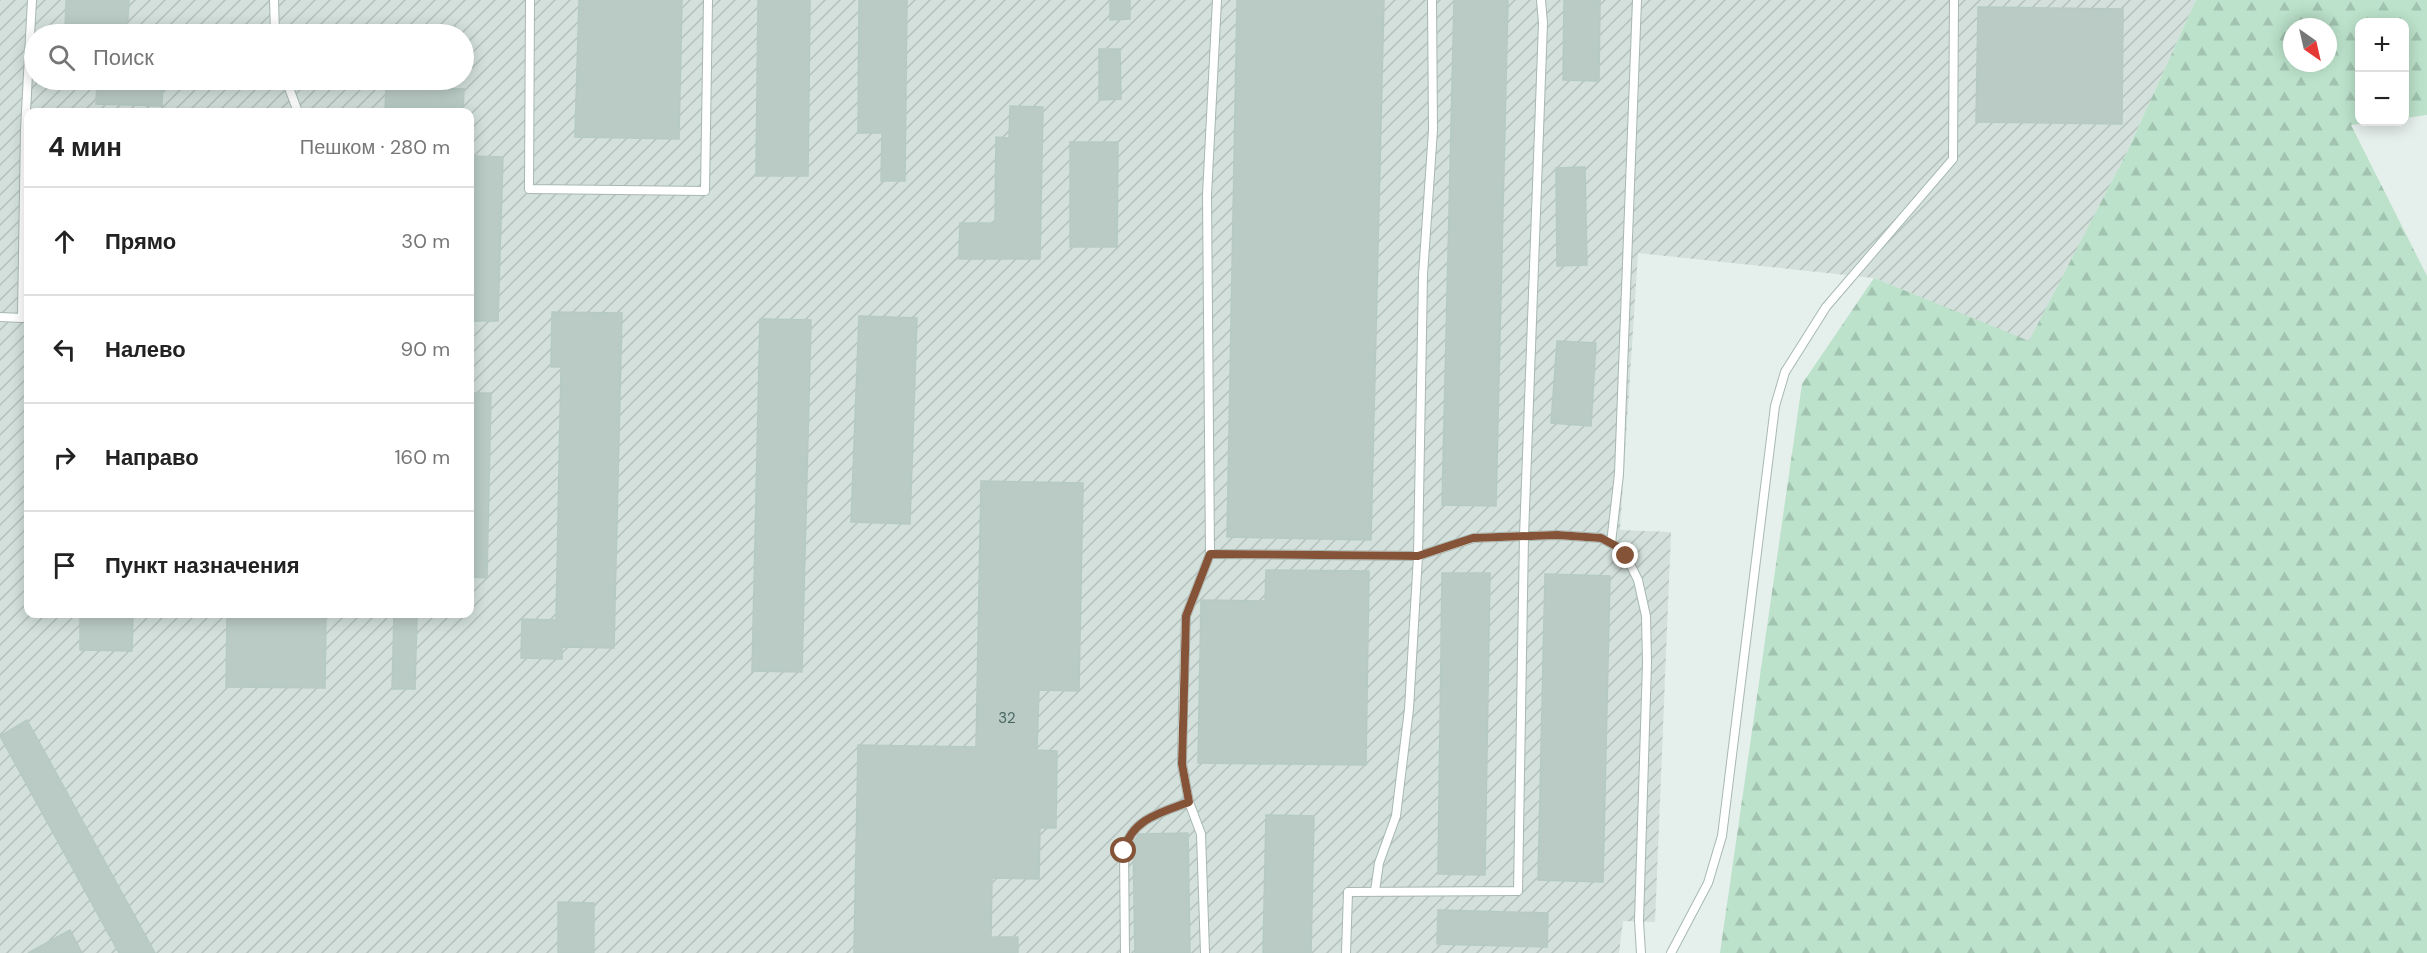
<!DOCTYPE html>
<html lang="ru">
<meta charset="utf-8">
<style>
body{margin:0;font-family:"DM Sans",sans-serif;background:#f6f6f6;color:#222}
.controls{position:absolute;right:18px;top:18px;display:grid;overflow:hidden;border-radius:12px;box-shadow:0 3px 15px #0003}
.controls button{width:54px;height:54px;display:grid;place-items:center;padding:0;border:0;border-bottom:2px solid #e0e0e0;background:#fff;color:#222;font:30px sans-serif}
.compass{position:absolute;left:2283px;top:18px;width:54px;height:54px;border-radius:50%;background:#fff;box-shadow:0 3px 15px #0003;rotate:146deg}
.stop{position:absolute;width:18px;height:18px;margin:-14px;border:4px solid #855438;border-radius:50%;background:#fff}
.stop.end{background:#855438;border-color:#fff;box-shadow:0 2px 6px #0008}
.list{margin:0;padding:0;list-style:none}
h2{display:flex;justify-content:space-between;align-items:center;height:78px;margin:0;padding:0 24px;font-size:26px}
h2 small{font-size:20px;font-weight:400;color:#767676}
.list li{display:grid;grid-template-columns:39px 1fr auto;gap:18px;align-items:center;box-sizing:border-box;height:108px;padding:0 24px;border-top:2px solid #e0e0e0}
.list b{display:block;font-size:22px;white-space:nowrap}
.list em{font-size:20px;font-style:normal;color:#767676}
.icon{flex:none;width:33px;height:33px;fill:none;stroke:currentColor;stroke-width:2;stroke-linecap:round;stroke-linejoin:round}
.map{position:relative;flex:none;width:2427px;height:953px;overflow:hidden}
.search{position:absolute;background:#fff;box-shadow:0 3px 15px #0003;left:24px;top:24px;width:450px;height:66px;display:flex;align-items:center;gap:15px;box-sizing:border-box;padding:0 21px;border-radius:33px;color:#767676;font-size:22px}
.panel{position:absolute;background:#fff;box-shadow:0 3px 15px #0003;left:24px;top:108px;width:450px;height:510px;border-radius:12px}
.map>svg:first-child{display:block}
.industrial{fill:url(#industrial-furrows);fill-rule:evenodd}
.forest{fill:url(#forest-firs);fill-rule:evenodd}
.building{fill:#bacbc5;stroke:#b6cac4;stroke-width:1.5}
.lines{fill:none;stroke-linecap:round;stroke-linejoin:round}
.lane-casing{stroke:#a7b8b4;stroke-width:10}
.lane{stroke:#fff;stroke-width:8}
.route{stroke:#855438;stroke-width:8}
.labels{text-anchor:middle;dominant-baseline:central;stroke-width:4.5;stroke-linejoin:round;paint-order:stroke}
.number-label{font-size:15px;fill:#486660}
</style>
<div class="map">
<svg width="2427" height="953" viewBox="0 0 2427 953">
<defs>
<pattern id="industrial-furrows" width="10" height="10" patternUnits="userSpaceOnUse" patternTransform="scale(1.5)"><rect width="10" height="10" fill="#d3e0db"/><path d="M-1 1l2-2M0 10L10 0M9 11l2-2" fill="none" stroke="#b5c1bd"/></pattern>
<pattern id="forest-firs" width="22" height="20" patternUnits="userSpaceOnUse" patternTransform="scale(1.5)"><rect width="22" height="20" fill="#bce2cb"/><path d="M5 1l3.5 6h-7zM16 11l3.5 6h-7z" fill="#a1c3af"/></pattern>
</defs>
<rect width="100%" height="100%" fill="#e5efec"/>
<path class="industrial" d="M0,0H2196L2127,152L2029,342L1874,278L1638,253L1620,530L1671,532L1655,922L1623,921L1619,953H0ZM34,34H464V80H34ZM28,112H470V614H28Z"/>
<path class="forest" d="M2196,0H2427V115L2405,118L2404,22H2360V122H2377L2351,125L2427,276V953H1720L1802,384L1874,278L2029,341L2127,152ZM2292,27H2328V63H2292Z"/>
<g class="building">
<polygon points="66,0 129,0 127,34 65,31"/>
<polygon points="579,0 682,0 679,139 575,137"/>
<polygon points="758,0 810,0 808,176 756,176"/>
<polygon points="859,0 907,0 905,181 881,181 882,133 858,133"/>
<polygon points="1110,0 1130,0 1130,19 1110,20"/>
<polygon points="1237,0 1384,0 1371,540 1227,537"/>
<polygon points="1454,0 1508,0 1496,506 1442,505"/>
<polygon points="1564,0 1600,0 1599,81 1563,80"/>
<polygon points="1978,7 2123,9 2122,124 1976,122"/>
<polygon points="1099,49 1120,49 1121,99 1099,100"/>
<polygon points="97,80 163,80 162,106 96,104"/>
<polygon points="386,87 464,89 463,112 385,112"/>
<polygon points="1010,106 1043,107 1040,259 959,259 960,223 995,223 996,137 1009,138"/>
<polygon points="1070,142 1118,142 1117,247 1070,247"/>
<polygon points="470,156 503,157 498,321 470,321"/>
<polygon points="1585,167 1587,265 1557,266 1556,168"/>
<polygon points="552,312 622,313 614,648 562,647 562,659 521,658 522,619 556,620 561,367 551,367"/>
<polygon points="859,316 917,318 910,524 851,522"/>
<polygon points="760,319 811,320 802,672 752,671"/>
<polygon points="1557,341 1596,343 1591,426 1551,423"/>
<polygon points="470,393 491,393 487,578 470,577"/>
<polygon points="981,481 1083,483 1079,691 1039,690 1037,750 1057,751 1056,828 1040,828 1039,879 992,878 991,937 1018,937 1018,953 854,953 858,745 976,747"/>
<polygon points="1266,570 1369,571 1366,765 1198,763 1201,600 1265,601"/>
<polygon points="1442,573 1490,573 1485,875 1438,874"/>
<polygon points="1545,574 1610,576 1603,882 1538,880"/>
<polygon points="80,614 133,614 132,651 80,650"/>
<polygon points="227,614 326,614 325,688 226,687"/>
<polygon points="394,614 417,614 415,689 392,689"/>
<polygon points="27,720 43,749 155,953 119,953 0,736"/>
<polygon points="1266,815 1314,816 1311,953 1263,953"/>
<polygon points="1188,833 1190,953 1135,953 1133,843 1139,834"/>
<polygon points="558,902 594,903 594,953 558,953"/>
<polygon points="1438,910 1548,913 1547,947 1437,944"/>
<polygon points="70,930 82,953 28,953"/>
</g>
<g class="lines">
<g class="lane-casing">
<g id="lane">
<polyline points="274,0 275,34"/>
<polyline points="530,0 529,189 705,191 708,0"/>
<polyline points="1217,0 1207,195 1210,554 1418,556 1423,275 1433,130 1432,0"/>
<polyline points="286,80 298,112"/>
<polyline points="0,317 22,318 25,130 32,0"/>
<polyline points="1611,543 1619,474 1637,0"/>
<polyline points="1375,891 1379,863 1396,816 1409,709 1418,556 1474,538 1557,535 1601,538 1616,546 1626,556 1638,580 1646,616 1647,663 1639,921 1641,953"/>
<path d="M1125,953L1124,851C1131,819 1162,812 1189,802"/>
<polyline points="1205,953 1201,834 1189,802 1182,764 1183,709 1186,616 1210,554"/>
<polyline points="1346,953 1348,892 1518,891 1524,536 1543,23 1541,0"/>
<polyline points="1671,953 1708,883 1722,836 1775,406 1785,372 1826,307 1953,159 1954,0"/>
</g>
</g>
<use href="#lane" class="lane"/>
</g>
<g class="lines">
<path class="route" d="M1124,851C1131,819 1162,812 1189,802L1182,764L1186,616L1210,554L1418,556L1473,538L1557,535L1601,538L1616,546L1626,556"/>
</g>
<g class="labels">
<g class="number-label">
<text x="1007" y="718">32</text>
</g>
</g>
</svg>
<div class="controls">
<button>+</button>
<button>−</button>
</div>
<svg class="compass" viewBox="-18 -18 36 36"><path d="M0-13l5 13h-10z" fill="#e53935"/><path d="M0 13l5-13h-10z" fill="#767676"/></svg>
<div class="stop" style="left:1124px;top:851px"></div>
<div class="stop end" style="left:1626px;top:556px"></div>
<div class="search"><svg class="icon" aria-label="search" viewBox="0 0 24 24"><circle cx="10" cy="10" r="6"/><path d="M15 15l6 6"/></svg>Поиск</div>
<section class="panel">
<h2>4 мин<small>Пешком · 280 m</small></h2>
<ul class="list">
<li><svg class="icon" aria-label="ahead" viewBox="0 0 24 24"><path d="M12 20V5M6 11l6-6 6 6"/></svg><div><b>Прямо</b></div><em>30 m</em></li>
<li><svg class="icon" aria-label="left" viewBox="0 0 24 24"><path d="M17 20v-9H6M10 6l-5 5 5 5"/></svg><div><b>Налево</b></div><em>90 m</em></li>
<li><svg class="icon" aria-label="right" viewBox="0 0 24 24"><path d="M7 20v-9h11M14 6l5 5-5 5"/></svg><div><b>Направо</b></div><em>160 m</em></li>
<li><svg class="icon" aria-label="arrive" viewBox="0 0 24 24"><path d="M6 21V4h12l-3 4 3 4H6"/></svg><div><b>Пункт назначения</b></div></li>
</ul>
</section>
</div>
